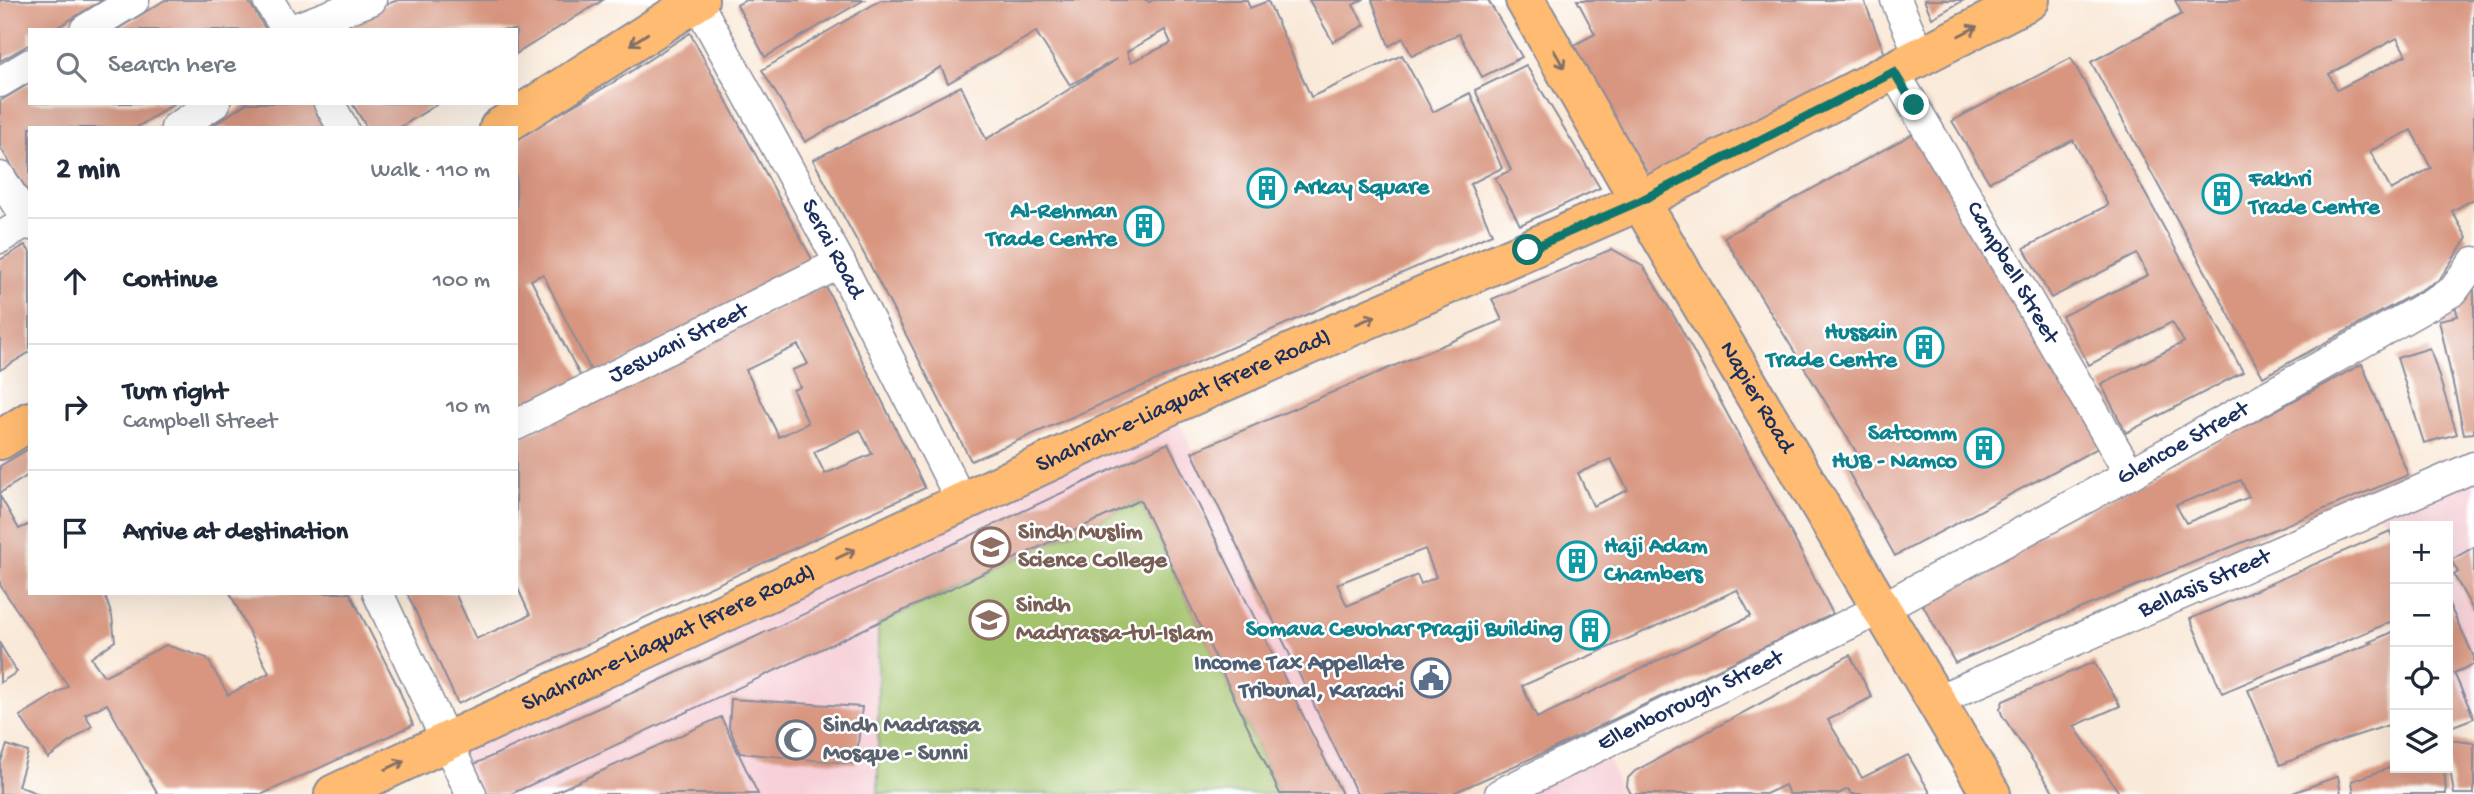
<!DOCTYPE html>
<meta charset="utf-8">
<style>
body{margin:0;font-family:"Gochi Hand",sans-serif;background:#f6f6f7;color:#1f2937}
.controls{position:absolute;right:21px;bottom:21px;display:grid;overflow:hidden;border-radius:0px;box-shadow:0 7px 28px #0002}
.controls button{width:63px;height:63px;display:grid;place-items:center;padding:0;border:0;border-bottom:2px solid #e0e1e3;background:#fff;color:#1f2937;font:35px sans-serif}
.stop{position:absolute;width:21px;height:21px;margin:-16px;border:5px solid #0f766e;border-radius:50%;background:#fff}
.stop.end{background:#0f766e;border-color:#fff;box-shadow:0 2px 7px #0008}
.list{margin:0;padding:0;list-style:none}
h2{display:flex;justify-content:space-between;align-items:center;height:91px;margin:0;padding:0 28px;font-size:30px}
h2 small{font-size:23px;font-weight:400;color:#747a83}
.list li{display:grid;grid-template-columns:46px 1fr auto;gap:21px;align-items:center;box-sizing:border-box;height:126px;padding:0 28px;border-top:2px solid #e0e1e3}
.list b{display:block;font-size:26px;white-space:nowrap}
.list p{margin:0;font-size:23px;white-space:nowrap;color:#747a83}
.list em{font-size:23px;font-style:normal;color:#747a83}
.icon{flex:none;width:38px;height:38px;fill:none;stroke:currentColor;stroke-width:2;stroke-linecap:round;stroke-linejoin:round}
.map{position:relative;flex:none;width:2474px;height:794px;overflow:hidden}
.search{position:absolute;background:#fff;box-shadow:0 7px 28px #0002;left:28px;top:28px;width:490px;height:77px;display:flex;align-items:center;gap:18px;box-sizing:border-box;padding:0 24px;border-radius:0px;color:#747a83;font-size:26px}
.panel{position:absolute;background:#fff;box-shadow:0 7px 28px #0002;left:28px;top:126px;width:490px;height:469px;border-radius:0px}
.map>svg:first-child{display:block}
.built{fill:#f6cfd7}
.green{fill:#a3c36c;stroke:#5f7965;stroke-width:2}
.building{fill:#d89680;fill-rule:evenodd}
.lines{fill:none;stroke-linecap:round;stroke-linejoin:round}
.minor-casing{stroke:#8a8c9b;stroke-width:33}
.major-casing{stroke:#8a8c9b;stroke-width:42}
.highway-casing{stroke:#8a8c9b;stroke-width:42}
.minor{stroke:#fff;stroke-width:30}
.major{stroke:#ffbb71;stroke-width:38}
.highway{stroke:#ffbb71;stroke-width:38}
.oneway{stroke:#826e67}
.route{stroke:#0f766e;stroke-width:9}
.labels{text-anchor:middle;dominant-baseline:central;stroke-width:5;stroke-linejoin:round;paint-order:stroke}
.culture-label{font-size:24px;font-weight:bold;fill:#0d838f;stroke:#fff;text-anchor:end}
.street-label{font-size:24px;fill:#1b2f5e;stroke:#fff}
.education-label{font-size:24px;font-weight:bold;fill:#785e54;stroke:#fff;text-anchor:start}
.service-label{font-size:24px;font-weight:bold;fill:#4e5e75;stroke:#fff;text-anchor:end}
.worship-label{font-size:24px;font-weight:bold;fill:#5b616d;stroke:#fff;text-anchor:start}
</style>
<div class="map">
<svg width="2474" height="794" viewBox="0 0 2474 794">
<rect width="100%" height="100%" fill="#fff"/>
<filter id="ink" filterUnits="userSpaceOnUse"><feTurbulence type="fractalNoise" baseFrequency=".0143" numOctaves="2"/><feDisplacementMap in="SourceGraphic" scale="14" xChannelSelector="R" yChannelSelector="G"/><feConvolveMatrix kernelMatrix="1 2 1 2 8 2 1 2 1" color-interpolation-filters="sRGB"/></filter>
<filter id="wash" filterUnits="userSpaceOnUse"><feTurbulence type="fractalNoise" baseFrequency=".00686" numOctaves="4" result="noise"/><feDisplacementMap in="SourceGraphic" scale="28" xChannelSelector="R" yChannelSelector="G"/><feGaussianBlur stdDeviation="1.57" result="paint"/><feColorMatrix in="noise" values="0 0 0 0 0 0 0 0 0 0 0 0 0 0 0 0 0 1.4 0 .05"/><feComposite in="paint" operator="in"/></filter>
<g filter="url(#wash)">
<rect width="100%" height="100%" fill="#f9e9d8"/>
<g class="built">
<polygon points="1171,405 1357,794 471,794 447,740"/>
<polygon points="2474,467 2474,718 2448,660 2448,526 2395,526 2395,543 2379,508"/>
<polygon points="1604,745 1621,794 1503,794"/>
</g>
<polygon class="green" points="1140,500 1280,794 878,794 878,624"/>
<g id="blocks">
<g class="building">
<polygon points="0,0 103,0 53,30 30,30 30,44 0,61"/>
<polygon points="165,0 248,0 266,30 116,30"/>
<polygon points="398,0 603,0 516,54 516,30 318,29"/>
<polygon points="746,0 864,0 765,57 737,5"/>
<path d="M881,0H1147L1149,2L1153,0H1247L1250,8L1268,1L1311,97L1402,55L1433,112L1470,93L1502,168L1470,184L1492,234L971,461L870,265L813,160L961,86L986,139L1033,112L1117,59L1070,85L1036,32L948,83L941,67L805,142L762,70ZM1165,30L1171,43L1131,62L1127,52Z"/>
<polygon points="1309,0 1362,0 1353,5 1365,25 1333,42"/>
<polygon points="1372,0 1488,0 1522,57 1482,77 1459,34 1412,56 1403,38 1389,46"/>
<polygon points="1577,0 1864,0 1884,52 1776,112 1647,180 1570,47 1595,34"/>
<polygon points="1924,0 1964,0 1932,18"/>
<path d="M2175,0H2474V199L2452,211L2467,238L2439,280L2263,377L2091,62L2182,14ZM2397,38L2406,55L2337,90L2329,74ZM2411,130L2431,168L2391,190L2370,151Z"/>
<polygon points="690,33 813,261 594,377 543,274 531,280 584,383 516,413 516,139 619,79"/>
<polygon points="2071,58 2243,372 2126,433 2101,384 2184,342 2172,322 2089,365 2062,316 2148,275 2137,254 2051,298 2024,248 2108,205 2073,140 1989,182 1952,121"/>
<polygon points="1526,65 1600,188 1520,225 1495,178 1511,170 1475,90"/>
<polygon points="30,83 30,103 175,103 136,128 30,128 30,195 0,147 0,101"/>
<polygon points="247,103 313,103 328,128 209,128"/>
<polygon points="352,103 439,103 399,128 367,128"/>
<polygon points="1927,126 2111,441 1895,556 1844,464 1858,455 1724,237"/>
<polygon points="25,245 30,252 30,352 0,370 0,260"/>
<path d="M1612,249L1644,267L1678,323L1782,515L1833,614L1550,750L1451,794H1357L1192,452L1502,320L1492,299ZM1611,459L1628,490L1593,506L1578,473ZM1425,549L1436,577L1421,584L1417,575L1347,606L1337,584ZM1737,590L1751,616L1537,718L1522,686Z"/>
<polygon points="2474,282 2474,433 2464,434 2439,320 2458,316 2455,306"/>
<path d="M825,285L925,488L458,704L407,593H455L476,639L530,615L516,584V440ZM798,345L808,364L792,370L800,387L793,390L808,423L779,437L746,370ZM860,430L872,454L825,474L814,452Z"/>
<polygon points="2430,348 2457,434 2424,443 2397,358"/>
<path d="M2362,364L2408,475L2045,623L1955,663L1919,598L2010,553ZM2241,480L2249,497L2186,523L2176,505Z"/>
<polygon points="1168,443 1342,794 1280,794 1140,500 511,794 484,794 470,766 738,645"/>
<polygon points="30,448 30,474 0,493 0,466"/>
<polygon points="0,496 19,529 30,524 30,593 104,593 112,616 115,641 91,658 104,676 166,645 207,658 228,695 269,673 230,593 350,593 398,687 413,725 263,794 158,794 107,704 85,714 92,726 48,758 20,716 68,686 0,585"/>
<polygon points="2390,531 2395,543 2395,620 2222,693 2190,619"/>
<polygon points="2474,547 2474,612 2454,575 2458,572 2451,560"/>
<polygon points="2448,602 2474,657 2474,664 2454,673 2474,718 2448,728"/>
<polygon points="2395,631 2395,723 2343,740 2280,765 2248,690 2372,643 2369,642"/>
<polygon points="0,644 17,672 0,683"/>
<polygon points="1850,655 1872,697 1828,720 1862,778 1908,755 1931,794 1852,794 1848,789 1838,794 1789,794 1785,785 1766,794 1631,794 1627,786 1628,778 1635,771"/>
<polygon points="2094,662 2120,706 2074,726 2120,794 2055,794 2002,715 2000,709 2003,701"/>
<polygon points="731,699 862,707 856,764 740,753 729,727"/>
<polygon points="721,717 758,794 551,794"/>
<polygon points="2448,740 2474,743 2474,794 2454,794 2448,756"/>
<polygon points="7,745 28,752 18,786 39,794 0,794 0,764"/>
<polygon points="2395,766 2395,768 2444,768 2446,794 2354,794 2352,781"/>
<polygon points="2338,776 2341,794 2290,794"/>
</g>
</g>
</g>
<g filter="url(#ink)">
<use href="#blocks" fill-opacity="0" stroke="#8a8c9b" stroke-width="2"/>
<g class="lines">
<g class="minor-casing">
<g id="minor">
<polyline points="268,0 287,30"/>
<path id="s1" d="M696,0L840,263L961,500"/>
<polyline points="1896,0 1920,56"/>
<polyline points="85,30 134,0"/>
<polyline points="291,30 371,0"/>
<path id="s2" d="M1894,72L2130,474"/>
<polyline points="0,82 30,64"/>
<polyline points="329,103 343,128"/>
<polyline points="176,128 215,103"/>
<polyline points="0,177 30,225"/>
<polyline points="0,238 30,219"/>
<path id="s3" d="M516,425L840,263"/>
<polyline points="378,593 471,794"/>
<path id="s4" d="M1935,701L2474,467"/>
<path id="s5" d="M1500,794L1882,608L2130,474L2453,291L2474,262"/>
</g>
</g>
<g class="major-casing">
<g id="major">
<path id="s6" d="M1525,0L1640,201L1991,794"/>
<path id="s7" d="M334,794L1171,405L1640,201L2030,0"/>
</g>
</g>
<g class="highway-casing">
<g id="highway">
<polyline points="499,128 699,0"/>
<polyline points="0,440 30,421"/>
</g>
</g>
<use href="#minor" class="minor"/>
<use href="#major" class="major"/>
<use href="#highway" class="highway"/>
</g>
<defs><path id="oneway-shaft" d="M-6 0H5M1.5-3L5.5 0L1.5 3" fill="none" stroke-width="1.6" stroke-linecap="round" stroke-linejoin="round" transform="scale(1.75)"/></defs>
<g class="oneway">
<use href="#oneway-shaft" transform="translate(1968 31) rotate(-27)"/>
<use href="#oneway-shaft" transform="translate(639 39) rotate(147)"/>
<use href="#oneway-shaft" transform="translate(1559 59) rotate(60)"/>
<use href="#oneway-shaft" transform="translate(1366 320) rotate(-23)"/>
<use href="#oneway-shaft" transform="translate(846 554) rotate(-25)"/>
<use href="#oneway-shaft" transform="translate(395 765) rotate(-25)"/>
</g>
</g>
<g class="lines" filter="url(#ink)">
<polyline class="route" points="1528,250 1640,201 1894,72 1914,105"/>
</g>
<defs>
<g id="building-ring" transform="scale(2.0125)"><circle r="9.5" fill="#fff" stroke="#0f9aa8" stroke-width="1.5"/><path d="M-4-6H4V6H1V3H-1V6H-4ZM-2.5-4.3h1.7v1.8h-1.7ZM.8-4.3h1.7v1.8H.8ZM-2.5-1h1.7V.8h-1.7ZM.8-1h1.7V.8H.8Z" fill="#0f9aa8"/></g>
<g id="university-ring" transform="scale(2.0125)"><circle r="9.5" fill="#fff" stroke="#8d6e63" stroke-width="1.5"/><path d="M0-5L7-2L0 1L-7-2ZM-4 1L0 2.5L4 1V4Q0 6-4 4Z" fill="#8d6e63"/></g>
<g id="civic-ring" transform="scale(2.0125)"><circle r="9.5" fill="#fff" stroke="#5c6f8a" stroke-width="1.5"/><path d="M-.6-6.5H3V-4.5H.6V-3L4-1V1h2V6H-6V1h2V-1L-.6-3ZM-1.2 2.5V6h2.4V2.5Z" fill="#5c6f8a"/></g>
<g id="mosque-ring" transform="scale(2.0125)"><circle r="9.5" fill="#fff" stroke="#6b7280" stroke-width="1.5"/><path d="M3.5-4.9A6 6 0 1 0 3.5 4.9A5 5 0 1 1 3.5-4.9Z" fill="#6b7280"/></g>
</defs>
<g fill-rule="evenodd">
<use href="#building-ring" x="1267" y="188"/>
<use href="#building-ring" x="2222" y="194"/>
<use href="#building-ring" x="1144" y="226"/>
<use href="#building-ring" x="1924" y="347"/>
<use href="#building-ring" x="1984" y="448"/>
<use href="#university-ring" x="991" y="547"/>
<use href="#building-ring" x="1577" y="561"/>
<use href="#university-ring" x="989" y="620"/>
<use href="#building-ring" x="1590" y="630"/>
<use href="#civic-ring" x="1431" y="678"/>
<use href="#mosque-ring" x="796" y="740"/>
</g>
<g class="labels">
<g class="culture-label">
<text x="2249" y="180" text-anchor="start">Fakhri<tspan x="2249" dy="28">Trade Centre</tspan></text>
<text x="1294" y="188" text-anchor="start">Arkay Square</text>
<text x="1117" y="212">Al-Rehman<tspan x="1117" dy="28">Trade Centre</tspan></text>
<text x="1897" y="333">Hussain<tspan x="1897" dy="28">Trade Centre</tspan></text>
<text x="1957" y="434">Satcomm<tspan x="1957" dy="28">HUB - Namco</tspan></text>
<text x="1604" y="547" text-anchor="start">Haji Adam<tspan x="1604" dy="28">Chambers</tspan></text>
<text x="1563" y="630">Somava Cevohar Pragji Building</text>
</g>
<g class="street-label">
<text stroke="none"><textPath href="#s1" startOffset="284">Serai Road</textPath></text>
<text stroke="none"><textPath href="#s2" startOffset="233">Campbell Street</textPath></text>
<text stroke="none"><textPath href="#s3" startOffset="182">Jeswani Street</textPath></text>
<text stroke="none"><textPath href="#s6" startOffset="460">Napier Road</textPath></text>
<text stroke="none"><textPath href="#s7" startOffset="936">Shahrah-e-Liaquat (Frere Road)</textPath></text>
<text stroke="none"><textPath href="#s5" startOffset="768">Glencoe Street</textPath></text>
<text stroke="none"><textPath href="#s4" startOffset="294">Bellasis Street</textPath></text>
<text stroke="none"><textPath href="#s7" startOffset="369">Shahrah-e-Liaquat (Frere Road)</textPath></text>
<text stroke="none"><textPath href="#s5" startOffset="212">Ellenborough Street</textPath></text>
</g>
<g class="education-label">
<text x="1018" y="533">Sindh Muslim<tspan x="1018" dy="28">Science College</tspan></text>
<text x="1016" y="606">Sindh<tspan x="1016" dy="28">Madrrassa-tul-Islam</tspan></text>
</g>
<g class="service-label">
<text x="1404" y="664">Income Tax Appellate<tspan x="1404" dy="28">Tribunal, Karachi</tspan></text>
</g>
<g class="worship-label">
<text x="823" y="726">Sindh Madrassa<tspan x="823" dy="28">Mosque - Sunni</tspan></text>
</g>
</g>
</svg>
<div class="controls">
<button>+</button>
<button>−</button>
<button><svg class="icon" aria-label="locate" viewBox="0 0 24 24"><circle cx="12" cy="12" r="6"/><path d="M12 2v4M12 18v4M2 12h4M18 12h4"/></svg></button>
<button><svg class="icon" aria-label="layers" viewBox="0 0 24 24"><path d="M12 4l9 5-9 5-9-5zM3 14l9 5 9-5"/></svg></button>
</div>
<div class="stop" style="left:1528px;top:250px"></div>
<div class="stop end" style="left:1914px;top:105px"></div>
<div class="search"><svg class="icon" aria-label="search" viewBox="0 0 24 24"><circle cx="10" cy="10" r="6"/><path d="M15 15l6 6"/></svg>Search here</div>
<section class="panel">
<h2>2 min<small>Walk · 110 m</small></h2>
<ul class="list">
<li><svg class="icon" aria-label="ahead" viewBox="0 0 24 24"><path d="M12 20V5M6 11l6-6 6 6"/></svg><div><b>Continue</b></div><em>100 m</em></li>
<li><svg class="icon" aria-label="right" viewBox="0 0 24 24"><path d="M7 20v-9h11M14 6l5 5-5 5"/></svg><div><b>Turn right</b><p>Campbell Street</p></div><em>10 m</em></li>
<li><svg class="icon" aria-label="arrive" viewBox="0 0 24 24"><path d="M6 21V4h12l-3 4 3 4H6"/></svg><div><b>Arrive at destination</b></div></li>
</ul>
</section>
</div>
